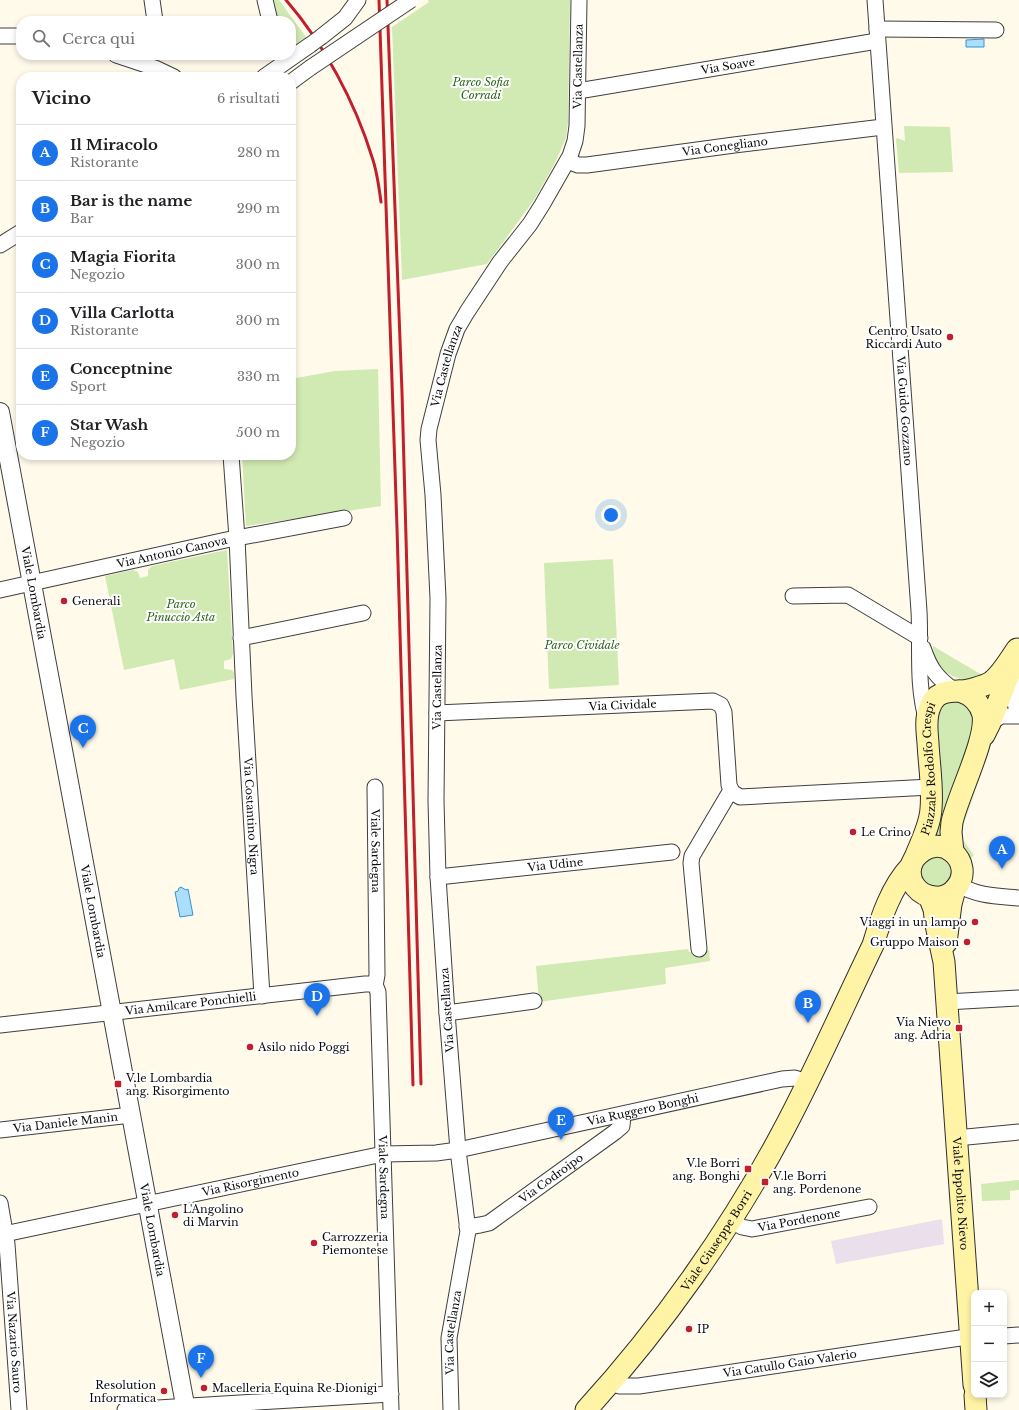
<!DOCTYPE html>
<html lang="it">
<meta charset="utf-8">
<style>
body{margin:0;font-family:"Libre Baskerville",serif;background:#f2f2f2;color:#202124}
.controls{position:absolute;right:12px;bottom:12px;display:grid;overflow:hidden;border-radius:8px;box-shadow:0 2px 6px #0003}
.controls button{width:36px;height:36px;display:grid;place-items:center;padding:0;border:0;border-bottom:1px solid #e0e0e0;background:#fff;color:#202124;font:20px sans-serif}
.you{position:absolute;left:611px;top:515px;width:14px;height:14px;margin:-10px;border:3px solid #fff;border-radius:50%;background:#1a73e8;box-shadow:0 0 0 6px #1a73e833}
.badge{display:grid;place-items:center;width:26px;height:26px;border-radius:50%;background:#1a73e8;color:#fff;font-size:13px;font-weight:700}
.pin{position:absolute;translate:-50% -33px;filter:drop-shadow(0 1px 2px #0008)}
.pin::after{content:'';position:absolute;top:21px;width:14px;height:12px;background:inherit;clip-path:polygon(0 0,100% 0,50% 100%)}
.list{margin:0;padding:0;list-style:none}
h2{display:flex;justify-content:space-between;align-items:center;height:52px;margin:0;padding:0 16px;font-size:17px}
h2 small{font-size:13px;font-weight:400;color:#757577}
.list li{display:grid;grid-template-columns:26px 1fr auto;gap:12px;align-items:center;box-sizing:border-box;height:56px;padding:0 16px;border-top:1px solid #e0e0e0}
.list b{display:block;font-size:15px;white-space:nowrap}
.list p{margin:0;font-size:13px;white-space:nowrap;color:#757577}
.list em{font-size:13px;font-style:normal;color:#757577}
.icon{flex:none;width:22px;height:22px;fill:none;stroke:currentColor;stroke-width:2;stroke-linecap:round;stroke-linejoin:round}
.map{position:relative;flex:none;width:1019px;height:1410px;overflow:hidden}
.search{position:absolute;background:#fff;box-shadow:0 2px 6px #0003;left:16px;top:16px;width:280px;height:44px;display:flex;align-items:center;gap:10px;box-sizing:border-box;padding:0 14px;border-radius:16px;color:#757577;font-size:15px}
.panel{position:absolute;background:#fff;box-shadow:0 2px 6px #0003;left:16px;top:72px;width:280px;height:388px;border-radius:16px}
.map>svg:first-child{display:block}
.industrial{fill:#eadfeb}
.green{fill:#d1eab3}
.water{fill:#addef9;stroke:#3196d3}
.lines{fill:none;stroke-linecap:round;stroke-linejoin:round}
.minor-casing{stroke:#3f3f3f;stroke-width:17}
.tertiary-casing{stroke:#3f3f3f;stroke-width:20}
.secondary-casing{stroke:#2e2e2e;stroke-width:23}
.minor{stroke:#fff;stroke-width:15}
.tertiary{stroke:#fff;stroke-width:18}
.secondary{stroke:#fff3a5;stroke-width:21}
.rail{stroke:#c11f2b;stroke-width:3}
.minor-bridge-casing{stroke:#3f3f3f;stroke-width:17;stroke-linecap:butt}
.minor-bridge{stroke:#fff;stroke-width:15}
.poi-dot{fill:#c11f2b;stroke:#fff;stroke-width:1.5}
.labels{text-anchor:middle;dominant-baseline:central;stroke-width:4;stroke-linejoin:round;paint-order:stroke}
.street-label{font-size:11px;fill:#0c0c0c;stroke:#fff}
.park-label{font-size:11px;font-style:italic;fill:#2c651a;stroke:#fff}
.poi-label{font-size:11px;fill:#0c0c0c;stroke:#fff;text-anchor:start}
</style>
<div class="map">
<svg width="1019" height="1410" viewBox="0 0 1019 1410">
<rect width="100%" height="100%" fill="#fffaea"/>
<polygon class="industrial" points="942,1219 944,1244 836,1264 831,1241"/>
<g class="green">
<polygon points="272,0 279,0 306,37 291,48 291,21 277,21"/>
<polygon points="428,0 570,0 568,122 566,138 554,165 534,200 487,264 402,280 392,27 429,2"/>
<polygon points="904,126 950,127 953,172 899,173 896,139 897,138 905,141"/>
<polygon points="378,369 381,506 246,526 242,455 291,455 291,379 335,371"/>
<polygon points="227,550 233,654 231,659 224,661 224,669 232,670 234,673 234,679 180,690 174,659 124,670 105,576 133,570 138,572 140,578 148,576 148,570 152,566"/>
<polygon points="613,559 619,685 549,689 544,563"/>
<path d="M933,646L982,675C980,676 977,678 974,679C962,682 944,674 937,664C933,659 933,653 933,646Z"/>
<path d="M957,701L967,705L976,719L944,837H933L934,721C940,709 944,703 957,701Z"/>
<polygon points="995,734 962,829 963,840 974,855 969,861 962,849 958,825 983,752"/>
<circle cx="936" cy="872" r="15"/>
<polygon points="688,949 689,952 709,950 710,961 665,968 666,984 539,1002 536,966"/>
<polygon points="1019,1180 1019,1190 1010,1191 1010,1200 982,1201 981,1184"/>
</g>
<g class="water">
<polygon points="984,39 984,47 966,47 966,40"/>
<polygon points="181,887 186,890 188,889 193,915 180,917 175,892 178,891 179,888"/>
</g>
<g class="lines">
<g class="minor-casing">
<g id="minor">
<polyline points="152,0 155,21"/>
<polyline points="265,0 270,21"/>
<path id="s1" d="M875,0L919,611C921,647 916,685 927,721"/>
<polyline points="877,29 996,30"/>
<polyline points="0,36 21,36"/>
<polyline points="321,37 345,18 358,0"/>
<polyline points="116,55 155,68 174,77"/>
<polyline points="264,77 310,45"/>
<polyline points="291,82 310,68"/>
<path id="s2" d="M578,91L877,41"/>
<path id="s3" d="M568,161L578,165H587L734,145L883,127"/>
<polyline points="0,245 21,232"/>
<path id="s4" d="M231,455L237,538L244,696L262,996"/>
<path id="s5" d="M0,590L226,540L344,518"/>
<polyline points="793,596 848,595 920,638"/>
<polyline points="241,638 363,613"/>
<path d="M923,648C930,669 937,678 955,691"/>
<path d="M1019,684C1014,694 1012,702 1019,712"/>
<path id="s6" d="M437,713L713,701L721,705L724,712L729,785L732,792L740,797L931,787"/>
<polyline points="990,723 1001,716 1019,716"/>
<path id="s7" d="M375,787L377,975L375,986"/>
<path id="s8" d="M438,877L672,852"/>
<path d="M959,885C977,896 998,896 1019,898"/>
<polyline points="699,949 691,863 692,856 731,790"/>
<polyline points="946,1002 1019,998"/>
<polyline points="447,1013 534,1001"/>
<path id="s9" d="M0,1025L365,984H372L376,987L378,992L391,1410"/>
<path id="s10" d="M0,1130L131,1115"/>
<polyline points="956,1138 1019,1132"/>
<path id="s11" d="M0,1203L7,1244L19,1410"/>
<path id="s12" d="M730,1220L742,1227L752,1229L869,1207"/>
<path id="s13" d="M467,1227L480,1225L489,1223L615,1132L622,1126L623,1115"/>
<path id="s14" d="M0,1235L383,1154L436,1153L458,1150L782,1079L795,1078L807,1082"/>
<polyline points="1004,1336 1019,1335"/>
<path id="s15" d="M610,1383L620,1386H639L960,1338H974"/>
<polyline points="125,1410 391,1394"/>
<path id="s16" d="M451,1410L449,1338L468,1231L458,1150L447,1013L438,877L436,801L438,598L433,495L428,440L429,429L448,354L457,329L467,312L500,262L530,224L542,205L570,156L575,141L577,126L579,0"/>
</g>
</g>
<g class="tertiary-casing">
<g id="tertiary">
<path id="s17" d="M0,412L186,1410"/>
</g>
</g>
<g class="secondary-casing">
<g id="secondary">
<polyline points="984,735 990,723 1013,664"/>
<path d="M953,852L951,832L952,822C958,795 987,739 983,715C980,702 972,695 960,691"/>
<path id="s18" d="M914,859C940,827 977,863 956,888C951,894 944,898 935,897C919,896 907,882 911,866C912,862 915,858 916,855C922,840 930,825 931,809C933,787 929,764 928,743C927,731 925,718 930,707C935,693 946,691 959,691C967,691 985,686 991,682C1001,675 1010,659 1017,649"/>
<path id="s19" d="M929,896L934,909L936,925L944,962L974,1385"/>
<polyline points="946,943 951,904 955,889"/>
<polyline points="975,1395 976,1410"/>
<path id="s20" d="M586,1410C661,1328 731,1229 783,1131C815,1071 843,1007 873,945C881,918 891,887 911,866"/>
</g>
</g>
<use href="#minor" class="minor"/>
<use href="#tertiary" class="tertiary"/>
<use href="#secondary" class="secondary"/>
<g class="rail">
<path d="M286,0C324,44 355,102 372,157C377,171 379,187 381,202"/>
<polyline points="379,0 397,528 413,1085"/>
<polyline points="387,0 402,392 421,1084"/>
</g>
<g class="minor-bridge-casing">
<g id="minor-bridge">
<polyline points="310,45 321,37"/>
<polyline points="310,68 411,0"/>
</g>
</g>
<use href="#minor-bridge" class="minor-bridge"/>
</g>
<g class="poi-dot">
<circle cx="950" cy="337" r="4"/>
<circle cx="64" cy="601" r="4"/>
<circle cx="853" cy="832" r="4"/>
<circle cx="975" cy="922" r="4"/>
<circle cx="967" cy="942" r="4"/>
<rect x="955" y="1024" width="8" height="8" rx="2"/>
<circle cx="250" cy="1047" r="4"/>
<rect x="114" y="1080" width="8" height="8" rx="2"/>
<rect x="744" y="1165" width="8" height="8" rx="2"/>
<rect x="761" y="1178" width="8" height="8" rx="2"/>
<circle cx="175" cy="1215" r="4"/>
<circle cx="314" cy="1243" r="4"/>
<circle cx="689" cy="1329" r="4"/>
<circle cx="204" cy="1388" r="4"/>
<circle cx="164" cy="1391" r="4"/>
</g>
<g class="labels">
<g class="street-label">
<text stroke="none"><textPath href="#s16" startOffset="1386">Via Castellanza</textPath></text>
<text stroke="none"><textPath href="#s2" startOffset="152">Via Soave</textPath></text>
<text stroke="none"><textPath href="#s3" startOffset="159">Via Conegliano</textPath></text>
<text stroke="none"><textPath href="#s16" startOffset="1050">Via Castellanza</textPath></text>
<text stroke="none"><textPath href="#s1" startOffset="412">Via Guido Gozzano</textPath></text>
<text stroke="none"><textPath href="#s5" startOffset="176">Via Antonio Canova</textPath></text>
<text stroke="none"><textPath href="#s17" startOffset="184">Viale Lombardia</textPath></text>
<text stroke="none"><textPath href="#s16" startOffset="726">Via Castellanza</textPath></text>
<text stroke="none"><textPath href="#s6" startOffset="186">Via Cividale</textPath></text>
<text stroke="none"><textPath href="#s18" startOffset="254">Piazzale Rodolfo Crespi</textPath></text>
<text stroke="none"><textPath href="#s4" startOffset="362">Via Costantino Nigra</textPath></text>
<text stroke="none"><textPath href="#s7" startOffset="64">Viale Sardegna</textPath></text>
<text stroke="none"><textPath href="#s8" startOffset="118">Via Udine</textPath></text>
<text stroke="none"><textPath href="#s17" startOffset="508">Viale Lombardia</textPath></text>
<text stroke="none"><textPath href="#s9" startOffset="192">Via Amilcare Ponchielli</textPath></text>
<text transform="translate(447 1010) rotate(-94)">Via Castellanza</text>
<text stroke="none"><textPath href="#s14" startOffset="656">Via Ruggero Bonghi</textPath></text>
<text stroke="none"><textPath href="#s10" startOffset="66">Via Daniele Manin</textPath></text>
<text stroke="none"><textPath href="#s9" startOffset="570">Viale Sardegna</textPath></text>
<text stroke="none"><textPath href="#s13" startOffset="99">Via Codroipo</textPath></text>
<text stroke="none"><textPath href="#s14" startOffset="256">Via Risorgimento</textPath></text>
<text stroke="none"><textPath href="#s19" startOffset="300">Viale Ippolito Nievo</textPath></text>
<text stroke="none"><textPath href="#s12" startOffset="72">Via Pordenone</textPath></text>
<text stroke="none"><textPath href="#s17" startOffset="832">Viale Lombardia</textPath></text>
<text stroke="none"><textPath href="#s20" startOffset="214">Viale Giuseppe Borri</textPath></text>
<text stroke="none"><textPath href="#s16" startOffset="78">Via Castellanza</textPath></text>
<text stroke="none"><textPath href="#s11" startOffset="140">Via Nazario Sauro</textPath></text>
<text stroke="none"><textPath href="#s15" startOffset="182">Via Catullo Gaio Valerio</textPath></text>
</g>
<g class="park-label">
<text x="481" y="82">Parco Sofia<tspan x="481" dy="13">Corradi</tspan></text>
<text x="181" y="604">Parco<tspan x="181" dy="13">Pinuccio Asta</tspan></text>
<text x="582" y="645">Parco Cividale</text>
</g>
<g class="poi-label">
<text x="942" y="331" text-anchor="end">Centro Usato<tspan x="942" dy="13">Riccardi Auto</tspan></text>
<text x="72" y="601">Generali</text>
<text x="861" y="832">Le Crino</text>
<text x="967" y="922" text-anchor="end">Viaggi in un lampo</text>
<text x="959" y="942" text-anchor="end">Gruppo Maison</text>
<text x="951" y="1022" text-anchor="end">Via Nievo<tspan x="951" dy="13">ang. Adria</tspan></text>
<text x="258" y="1047">Asilo nido Poggi</text>
<text x="126" y="1078">V.le Lombardia<tspan x="126" dy="13">ang. Risorgimento</tspan></text>
<text x="740" y="1163" text-anchor="end">V.le Borri<tspan x="740" dy="13">ang. Bonghi</tspan></text>
<text x="773" y="1176">V.le Borri<tspan x="773" dy="13">ang. Pordenone</tspan></text>
<text x="183" y="1209">L'Angolino<tspan x="183" dy="13">di Marvin</tspan></text>
<text x="322" y="1237">Carrozzeria<tspan x="322" dy="13">Piemontese</tspan></text>
<text x="697" y="1329">IP</text>
<text x="156" y="1385" text-anchor="end">Resolution<tspan x="156" dy="13">Informatica</tspan></text>
<text x="212" y="1388">Macelleria Equina Re Dionigi</text>
</g>
</g>
</svg>
<div class="controls">
<button>+</button>
<button>−</button>
<button><svg class="icon" aria-label="layers" viewBox="0 0 24 24"><path d="M12 4l9 5-9 5-9-5zM3 14l9 5 9-5"/></svg></button>
</div>
<div class="you"></div>
<div class="pin badge" style="left:1002px;top:869px">A</div>
<div class="pin badge" style="left:808px;top:1023px">B</div>
<div class="pin badge" style="left:83px;top:748px">C</div>
<div class="pin badge" style="left:317px;top:1016px">D</div>
<div class="pin badge" style="left:561px;top:1140px">E</div>
<div class="pin badge" style="left:201px;top:1378px">F</div>
<div class="search"><svg class="icon" aria-label="search" viewBox="0 0 24 24"><circle cx="10" cy="10" r="6"/><path d="M15 15l6 6"/></svg>Cerca qui</div>
<section class="panel">
<h2>Vicino<small>6 risultati</small></h2>
<ul class="list">
<li><span class="badge">A</span><div><b>Il Miracolo</b><p>Ristorante</p></div><em>280 m</em></li>
<li><span class="badge">B</span><div><b>Bar is the name</b><p>Bar</p></div><em>290 m</em></li>
<li><span class="badge">C</span><div><b>Magia Fiorita</b><p>Negozio</p></div><em>300 m</em></li>
<li><span class="badge">D</span><div><b>Villa Carlotta</b><p>Ristorante</p></div><em>300 m</em></li>
<li><span class="badge">E</span><div><b>Conceptnine</b><p>Sport</p></div><em>330 m</em></li>
<li><span class="badge">F</span><div><b>Star Wash</b><p>Negozio</p></div><em>500 m</em></li>
</ul>
</section>
</div>
